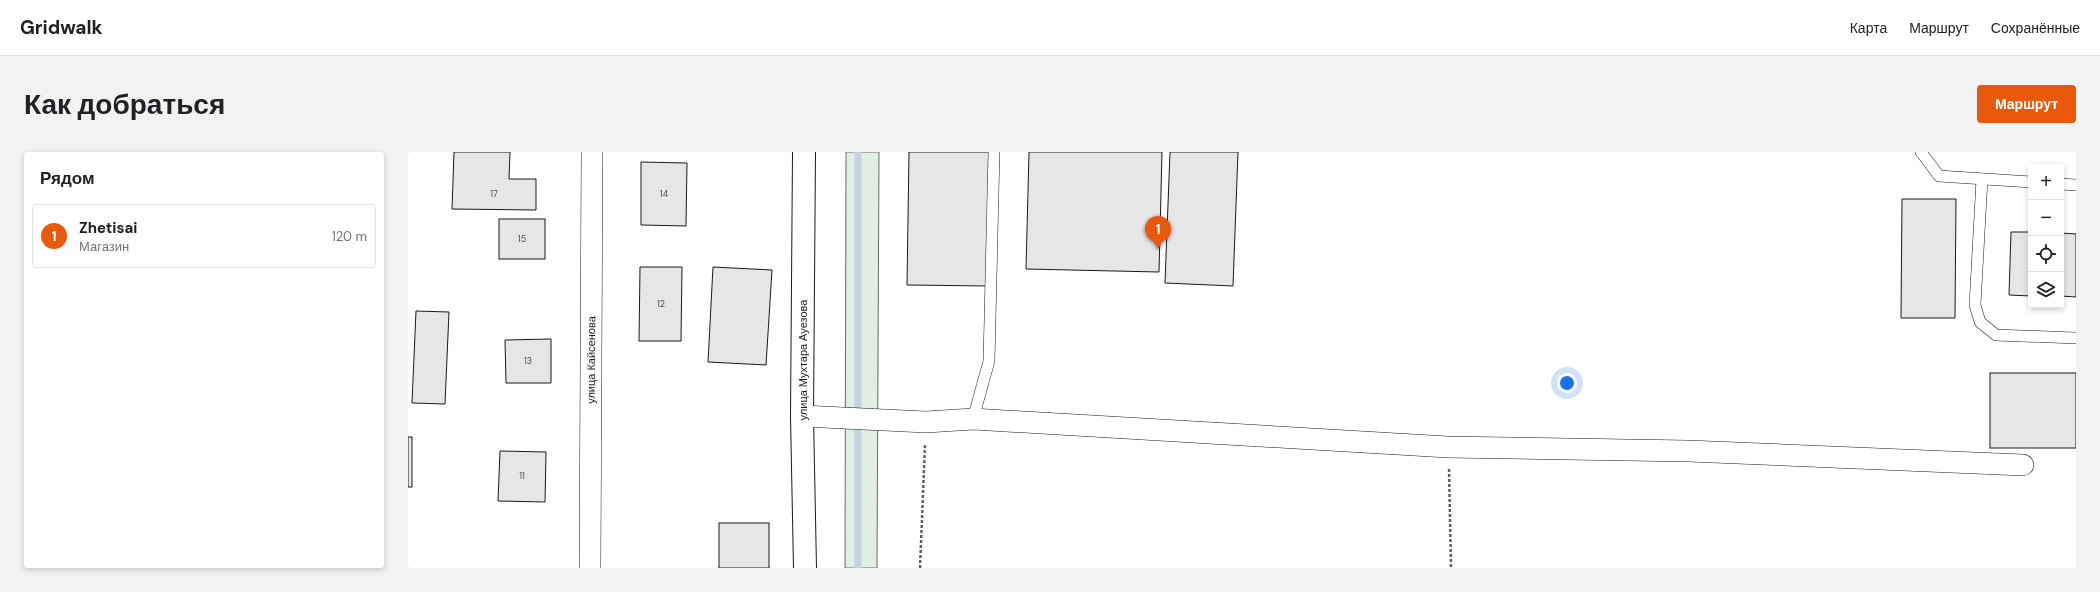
<!DOCTYPE html>
<html lang="ru">
<meta charset="utf-8">
<style>
body{margin:0;font-family:"DM Sans",sans-serif;background:#f2f2f2;color:#202124}
.controls{position:absolute;right:12px;top:12px;display:grid;overflow:hidden;border-radius:4px;box-shadow:0 2px 6px #0003}
.controls button{width:36px;height:36px;display:grid;place-items:center;padding:0;border:0;border-bottom:1px solid #e0e0e0;background:#fff;color:#202124;font:20px sans-serif}
.you{position:absolute;left:1159px;top:231px;width:14px;height:14px;margin:-10px;border:3px solid #fff;border-radius:50%;background:#1a73e8;box-shadow:0 0 0 6px #1a73e833}
.badge{display:grid;place-items:center;width:26px;height:26px;border-radius:50%;background:#ea580c;color:#fff;font-size:13px;font-weight:700}
.pin{position:absolute;translate:-50% -33px;filter:drop-shadow(0 1px 2px #0008)}
.pin::after{content:'';position:absolute;top:21px;width:14px;height:12px;background:inherit;clip-path:polygon(0 0,100% 0,50% 100%)}
.list{margin:0;padding:0;list-style:none}
h2{display:flex;justify-content:space-between;align-items:center;height:52px;margin:0;padding:0 16px;font-size:17px}
h2 small{font-size:13px;font-weight:400;color:#757577}
.list li{display:grid;grid-template-columns:26px 1fr auto;gap:12px;align-items:center;box-sizing:border-box;height:64px;margin:0 8px 8px;padding:0 8px;border:1px solid #e0e0e0;border-radius:4px}
.list b{display:block;font-size:15px;white-space:nowrap}
.list p{margin:0;font-size:13px;white-space:nowrap;color:#757577}
.list em{font-size:13px;font-style:normal;color:#757577}
.icon{flex:none;width:22px;height:22px;fill:none;stroke:currentColor;stroke-width:2;stroke-linecap:round;stroke-linejoin:round}
.map{position:relative;flex:none;width:1668px;height:416px;overflow:hidden;border-radius:4px}
header{display:flex;align-items:center;gap:24px;box-sizing:border-box;height:56px;padding:0 20px;background:#fff;border-bottom:1px solid #e0e0e0}
header strong{font-size:19px}
nav{display:flex;gap:22px;margin-inline-start:auto;font-size:14px}
.intro{display:flex;align-items:center;justify-content:space-between;box-sizing:border-box;height:96px;padding:0 24px}
h1{margin:0;font-size:28px}
.button{padding:10px 18px;border-radius:4px;background:#ea580c;color:#fff;font-size:14px;font-weight:700}
main{display:flex;gap:24px;padding:0 24px}
aside{flex:1;background:#fff;border-radius:4px;box-shadow:0 2px 6px #0003}
.map>svg:first-child{display:block}
.green{fill:#e0efe3;stroke:#6a6a6a}
.lines{fill:none;stroke-linecap:round;stroke-linejoin:round}
.stream{stroke:#c6d2dc;stroke-width:7}
.building{fill:#e6e6e6;stroke:#1a1a1a}
.service-casing{stroke:#1a1a1a;stroke-width:12}
.minor-casing{stroke:#1a1a1a;stroke-width:22}
.primary-casing{stroke:#1a1a1a;stroke-width:24}
.path{stroke:#5f5f5f;stroke-width:2.5;stroke-dasharray:3 2;stroke-linecap:butt}
.service{stroke:#fff;stroke-width:11}
.minor{stroke:#fff;stroke-width:21}
.primary{stroke:#fff;stroke-width:22}
.labels{text-anchor:middle;dominant-baseline:central;stroke-width:3;stroke-linejoin:round;paint-order:stroke}
.number-label{font-size:9px;fill:#4d4d4d}
.street-label{font-size:11px;fill:#1a1a1a;stroke:#fff}
</style>
<header>
<strong>Gridwalk</strong>
<nav><a>Карта</a><a>Маршрут</a><a>Сохранённые</a></nav>
</header>
<div class="intro"><h1>Как добраться</h1><a class="button">Маршрут</a></div>
<main>
<aside>
<h2>Рядом<small></small></h2>
<ul class="list">
<li><span class="badge">1</span><div><b>Zhetisai</b><p>Магазин</p></div><em>120 m</em></li>
</ul>
</aside>
<div class="map">
<svg width="1668" height="416" viewBox="0 0 1668 416">
<rect width="100%" height="100%" fill="#fff"/>
<polygon class="green" points="438,0 471,0 469,416 437,416"/>
<g class="lines">
<polyline class="stream" points="450,0 450,416"/>
</g>
<g class="building">
<polygon points="46,0 102,0 101,27 128,27 128,58 44,57"/>
<polygon points="501,0 581,0 579,134 499,133"/>
<polygon points="621,0 754,0 751,120 618,117"/>
<polygon points="762,0 830,0 825,134 757,131"/>
<polygon points="233,10 279,11 278,74 233,73"/>
<polygon points="1494,47 1548,47 1547,166 1493,166"/>
<rect x="91" y="67" width="46" height="40"/>
<polygon points="1603,80 1623,80 1623,144 1601,143"/>
<polygon points="1653,81 1668,82 1668,145 1653,144"/>
<polygon points="232,115 274,115 273,189 231,189"/>
<polygon points="305,115 364,118 358,213 300,210"/>
<polygon points="8,159 41,160 37,252 4,251"/>
<polygon points="143,187 143,231 98,231 97,188"/>
<rect x="1582" y="221" width="86" height="75"/>
<rect x="0" y="285" width="4" height="50"/>
<polygon points="92,299 138,300 137,350 90,349"/>
<rect x="311" y="371" width="50" height="45"/>
</g>
<g class="lines">
<g class="service-casing">
<g id="service">
<polyline points="1513,0 1531,24 1623,30"/>
<polyline points="1574,27 1567,153 1572,170 1588,183 1668,186"/>
<polyline points="1653,32 1668,33"/>
<polyline points="565,267 581,209 586,0"/>
</g>
</g>
<g class="minor-casing">
<g id="minor">
<polyline points="394,264 518,270 565,267 1040,295 1280,299 1615,313"/>
<path id="s1" d="M182,416L184,0"/>
</g>
</g>
<g class="primary-casing">
<polyline id="primary" points="396,0 394,264 397,416"/>
</g>
<g class="path">
<polyline points="1041,317 1043,416"/>
<polyline points="512,416 517,293"/>
</g>
<use href="#service" class="service"/>
<use href="#minor" class="minor"/>
<use href="#primary" class="primary"/>
</g>
<g class="labels">
<g class="number-label">
<text x="86" y="42">17</text>
<text x="256" y="42">14</text>
<text x="114" y="87">15</text>
<text x="253" y="152">12</text>
<text x="120" y="209">13</text>
<text x="114" y="324">11</text>
</g>
<g class="street-label">
<text stroke="none"><textPath href="#s1" startOffset="208">улица Кайсенова</textPath></text>
<text transform="translate(395 208) rotate(-90)">улица Мухтара Ауезова</text>
</g>
</g>
</svg>
<div class="controls">
<button>+</button>
<button>−</button>
<button><svg class="icon" aria-label="locate" viewBox="0 0 24 24"><circle cx="12" cy="12" r="6"/><path d="M12 2v4M12 18v4M2 12h4M18 12h4"/></svg></button>
<button><svg class="icon" aria-label="layers" viewBox="0 0 24 24"><path d="M12 4l9 5-9 5-9-5zM3 14l9 5 9-5"/></svg></button>
</div>
<div class="you"></div>
<div class="pin badge" style="left:750px;top:97px">1</div>
</div>
</main>
